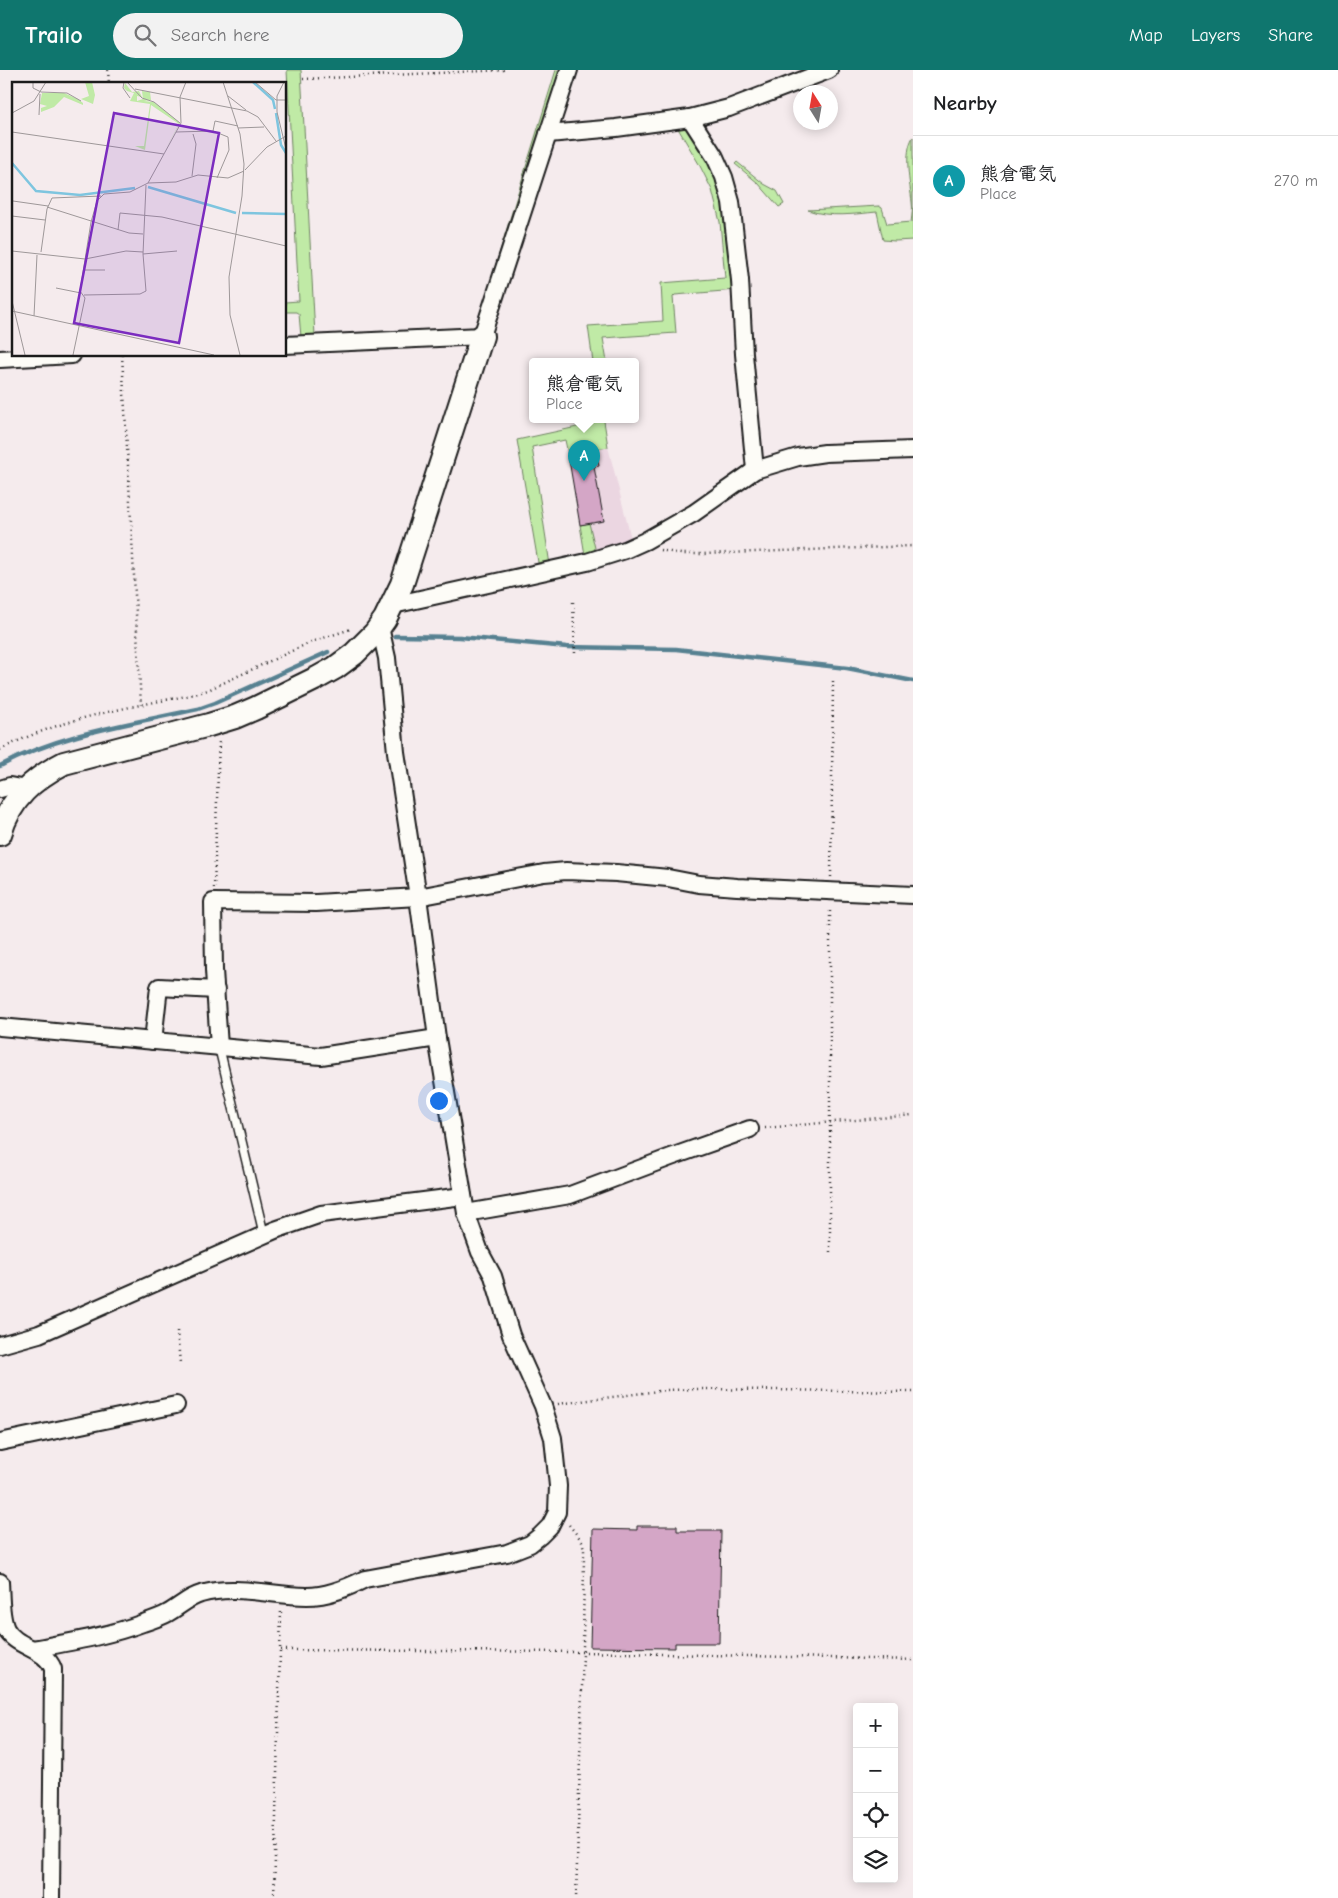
<!DOCTYPE html>
<meta charset="utf-8">
<style>
body{margin:0;font-family:"Comic Neue","Klee One",sans-serif;background:#f2f2f2;color:#202124}
.controls{position:absolute;right:15px;bottom:15px;display:grid;overflow:hidden;border-radius:5px;box-shadow:0 2px 12px #0003}
.controls button{width:45px;height:45px;display:grid;place-items:center;padding:0;border:0;border-bottom:1px solid #e0e0e0;background:#fff;color:#202124;font:25px sans-serif}
.compass{position:absolute;left:793px;top:15px;width:45px;height:45px;border-radius:50%;background:#fff;box-shadow:0 2px 12px #0003;rotate:349deg}
.you{position:absolute;left:438px;top:1030px;width:18px;height:18px;margin:-12px;border:4px solid #fff;border-radius:50%;background:#1a73e8;box-shadow:0 0 0 8px #1a73e833}
.badge{display:grid;place-items:center;width:32px;height:32px;border-radius:50%;background:#0f766e;color:#fff;font-size:16px;font-weight:700}
.pin{position:absolute;translate:-50% -41px;filter:drop-shadow(0 1px 2px #0008)}
.pin::after{content:'';position:absolute;top:26px;width:18px;height:15px;background:inherit;clip-path:polygon(0 0,100% 0,50% 100%)}
.popup{position:absolute;left:529px;top:288px;width:110px;height:65px;box-sizing:border-box;display:grid;place-content:center;border-radius:5px;background:#fff;filter:drop-shadow(0 1px 4px #0005);font-size:16px;white-space:nowrap;color:#757577}
.popup b{font-size:19px;color:#202124}
.popup::after{content:'';position:absolute;left:50%;top:100%;margin-left:-10px;border:10px solid transparent;border-top-color:#fff}
.list{margin:0;padding:0;list-style:none}
h2{display:flex;justify-content:space-between;align-items:center;height:65px;margin:0;padding:0 20px;font-size:21px}
h2 small{font-size:16px;font-weight:400;color:#757577}
.list li{display:grid;grid-template-columns:32px 1fr auto;gap:15px;align-items:center;box-sizing:border-box;height:90px;padding:0 20px;border-top:1px solid #e0e0e0}
.list b{display:block;font-size:19px;white-space:nowrap}
.list p{margin:0;font-size:16px;white-space:nowrap;color:#757577}
.list em{font-size:16px;font-style:normal;color:#757577}
.icon{flex:none;width:28px;height:28px;fill:none;stroke:currentColor;stroke-width:2;stroke-linecap:round;stroke-linejoin:round}
.map{position:relative;flex:none;width:913px;height:1828px;overflow:hidden}
header{display:flex;align-items:center;gap:30px;box-sizing:border-box;height:70px;padding:0 25px;background:#0f766e;color:#fff}
header strong{font-size:24px}
nav{display:flex;gap:28px;margin-inline-start:auto;font-size:18px}
.search{width:350px;height:45px;background:#f2f2f2;display:flex;align-items:center;gap:12px;box-sizing:border-box;padding:0 18px;border-radius:28px;color:#757577;font-size:19px}
main{display:flex}
aside{flex:1;background:#fff}
.map>svg:first-child{display:block}
.built{fill:#ebd6e1}
.green{fill:#c0eaa6;stroke:#6e8361}
.lines{fill:none;stroke-linecap:round;stroke-linejoin:round}
.stream{stroke:#578191;stroke-width:4.5}
.building{fill:#d4a6c6;stroke:#1c1c1c}
.lane-casing{stroke:#1c1c1c;stroke-width:11}
.street-casing{stroke:#1c1c1c;stroke-width:20}
.secondary-casing{stroke:#1c1c1c;stroke-width:26}
.path{stroke:#1c1c1c;stroke-width:2.5;stroke-dasharray:1 4;stroke-linecap:butt}
.lane{stroke:#fdfcf7;stroke-width:8}
.street{stroke:#fdfcf7;stroke-width:16}
.secondary{stroke:#fdfcf7;stroke-width:22}
.inset-river{fill:none;stroke:#7ec5df;stroke-width:2.5}
.inset-road{fill:none;stroke:#9e9899;stroke-width:1}
.view{fill:#7b2cbf;fill-opacity:0.15;stroke:#7b2cbf;stroke-width:2.5}
.inset-edge{fill:none;stroke:#1c1c1c;stroke-width:2.5}
</style>
<header>
<strong>Trailo</strong>
<div class="search"><svg class="icon" aria-label="search" viewBox="0 0 24 24"><circle cx="10" cy="10" r="6"/><path d="M15 15l6 6"/></svg>Search here</div>
<nav><a>Map</a><a>Layers</a><a>Share</a></nav>
</header>
<main>
<div class="map">
<svg width="913" height="1828" viewBox="0 0 913 1828">
<rect width="100%" height="100%" fill="#f5ebed"/>
<filter id="ink" filterUnits="userSpaceOnUse"><feTurbulence type="fractalNoise" baseFrequency=".02" numOctaves="2"/><feDisplacementMap in="SourceGraphic" scale="10" xChannelSelector="R" yChannelSelector="G"/><feConvolveMatrix kernelMatrix="1 2 1 2 8 2 1 2 1" color-interpolation-filters="sRGB"/></filter>
<g filter="url(#ink)">
<polygon class="built" points="608,377 633,476 585,485 568,384"/>
<g class="green">
<polygon points="287,0 301,0 315,266 301,267 299,244 296,242 285,242 285,232 299,231"/>
<polygon points="556,0 564,0 480,252 477,255"/>
<polygon points="688,54 721,110 736,220 675,225 673,227 676,263 603,268 607,292 593,292 588,256 663,251 661,213 725,208 720,152 712,120 699,94 676,55"/>
<path d="M913,67V170L895,171L883,170L877,142C855,144 829,148 808,140L879,136L882,138L887,154L911,152C912,145 913,139 912,132C910,114 903,83 913,67Z"/>
<polygon points="737,92 764,114 777,121 784,134 779,137 758,113 735,94"/>
<polygon points="591,350 605,350 604,351 608,377 568,384 565,370 532,377 550,495 539,498 517,370 591,354"/>
<polygon points="589,453 595,478 594,482 585,485 580,455"/>
</g>
<g class="lines">
<g class="stream">
<polyline points="395,566 460,567 567,577 676,579 847,598 913,611"/>
<path d="M0,696C62,663 130,654 198,639L215,633L328,582"/>
</g>
</g>
<g class="building">
<polygon points="596,379 599,396 594,397 604,451 580,455 568,384"/>
<polygon points="637,1456 677,1456 677,1461 721,1461 719,1573 675,1573 675,1578 590,1577 593,1459 637,1460"/>
</g>
<g class="lines">
<g class="lane-casing">
<polyline id="lane" points="219,977 264,1165"/>
</g>
<g class="street-casing">
<g id="street">
<polyline points="690,48 715,87 724,107 731,132 740,210 744,284 755,400"/>
<polyline points="548,64 616,58 690,48 729,38 829,0"/>
<polyline points="285,275 482,266 569,0"/>
<polyline points="0,289 72,285"/>
<polyline points="393,535 587,492 625,480 645,471 694,443 755,400 798,387 825,383 913,380"/>
<polyline points="0,719 10,716 26,719"/>
<polyline points="0,957 321,986 437,968"/>
<polyline points="153,971 159,917 216,920"/>
<polyline points="219,977 214,900 213,832 316,833 418,827 544,803 566,801 616,803 668,808 699,814 737,817 913,825"/>
<polyline points="466,1143 570,1125 671,1087 750,1059"/>
<polyline points="0,1275 39,1264 275,1160 321,1144 463,1126"/>
<polyline points="0,1372 176,1335"/>
<path d="M0,1512C1,1526 0,1546 6,1559C16,1578 46,1578 53,1599L51,1828"/>
<path d="M33,1579C70,1572 108,1566 143,1553C152,1550 161,1547 168,1543C179,1537 189,1527 201,1524C236,1514 272,1526 307,1526C328,1526 347,1518 365,1509L507,1483L530,1474L540,1466L550,1456L557,1442L558,1416L553,1368L543,1336L511,1265L493,1206L480,1182L466,1143L437,968L418,827L396,682L387,588L380,557"/>
</g>
</g>
<g class="secondary-casing">
<path id="secondary" d="M0,764C10,729 33,709 64,693L209,655L235,647L256,638L317,608L335,598L354,584L375,563L385,549L402,514L482,266"/>
</g>
<g class="path">
<polyline points="108,0 109,14"/>
<polyline points="303,9 504,0"/>
<polyline points="122,285 141,635"/>
<polyline points="660,480 681,484 702,484 913,476"/>
<polyline points="573,532 575,583"/>
<path d="M0,680C60,648 126,638 191,625L208,620L311,572L351,559"/>
<polyline points="831,807 833,611"/>
<polyline points="214,818 219,671"/>
<polyline points="765,1058 913,1045"/>
<polyline points="830,1182 830,837"/>
<polyline points="177,1261 180,1293"/>
<polyline points="558,1334 666,1320 701,1319 913,1322"/>
<polyline points="569,1455 582,1471 584,1479 583,1582 576,1828"/>
<polyline points="281,1580 583,1582 913,1590"/>
<polyline points="274,1828 281,1540"/>
</g>
<use href="#lane" class="lane"/>
<use href="#street" class="street"/>
<use href="#secondary" class="secondary"/>
</g>
</g>
<g transform="translate(12 12)">
<rect width="274" height="274" fill="#f5ebed"/>
<path d="M73,0H80L83,13L81,22L69,17L77,14ZM113,1L120,10L127,9L130,15L125,14V19L131,17L130,9L138,10L139,18L132,19L142,20L168,41L152,70L167,42L139,23L133,68L123,64H132L138,22L118,19L122,11L115,9L112,6ZM30,11H52L66,17L71,21V23L52,15L42,25L29,30V26L35,24L28,22Z" fill="#c0eaa6"/>
<path class="inset-river" d="M241,0L261,18L263,27M264,31L269,63L274,71M0,81L24,109L68,113L123,106M136,105L224,131M230,131L274,132"/>
<path class="inset-road" d="M21,0V6L29,10L55,11L69,19M112,0L111,6L118,16M115,0L130,16L142,20L168,41M211,0L228,52L232,82L230,114L217,195L218,233L228,273M243,0L264,18H274M272,0L265,14V30L274,67M123,7L235,29L246,35L264,59M216,14L234,28M0,31L22,19L34,0M27,33L28,12M226,46L252,45M201,49L203,39L226,44M0,50L152,72M164,50L201,49L216,55L217,68L205,96M233,88L255,65L274,54M180,94L184,62L181,52M136,101L164,100L186,93L216,96L232,89M1,119L36,124M35,125L117,151L131,152M0,134L33,138M106,148L108,131L150,135L274,164M0,169L73,177L114,169L131,170M29,170L35,127L40,116L89,114M131,172L165,169M72,188H93M44,206L69,211M72,213L128,212L134,209L131,172L134,103M0,219L13,273M0,229L202,273M22,234L25,173M61,273L73,216L68,209L79,140L85,119L92,112L118,110L136,101L169,41L168,15L174,0"/>
<path class="view" d="M102,31L207,51L167,261L62,241Z"/>
<rect width="274" height="274" class="inset-edge"/>
</g>
</svg>
<div class="controls">
<button>+</button>
<button>−</button>
<button><svg class="icon" aria-label="locate" viewBox="0 0 24 24"><circle cx="12" cy="12" r="6"/><path d="M12 2v4M12 18v4M2 12h4M18 12h4"/></svg></button>
<button><svg class="icon" aria-label="layers" viewBox="0 0 24 24"><path d="M12 4l9 5-9 5-9-5zM3 14l9 5 9-5"/></svg></button>
</div>
<svg class="compass" viewBox="-18 -18 36 36"><path d="M0-13l5 13h-10z" fill="#e53935"/><path d="M0 13l5-13h-10z" fill="#757577"/></svg>
<div class="you"></div>
<div class="pin badge" style="left:584px;top:411px;background:#0f9aa8">A</div>
<div class="popup"><b>熊倉電気</b>Place</div>
</div>
<aside>
<h2>Nearby<small></small></h2>
<ul class="list">
<li><span class="badge" style="background:#0f9aa8">A</span><div><b>熊倉電気</b><p>Place</p></div><em>270 m</em></li>
</ul>
</aside>
</main>
